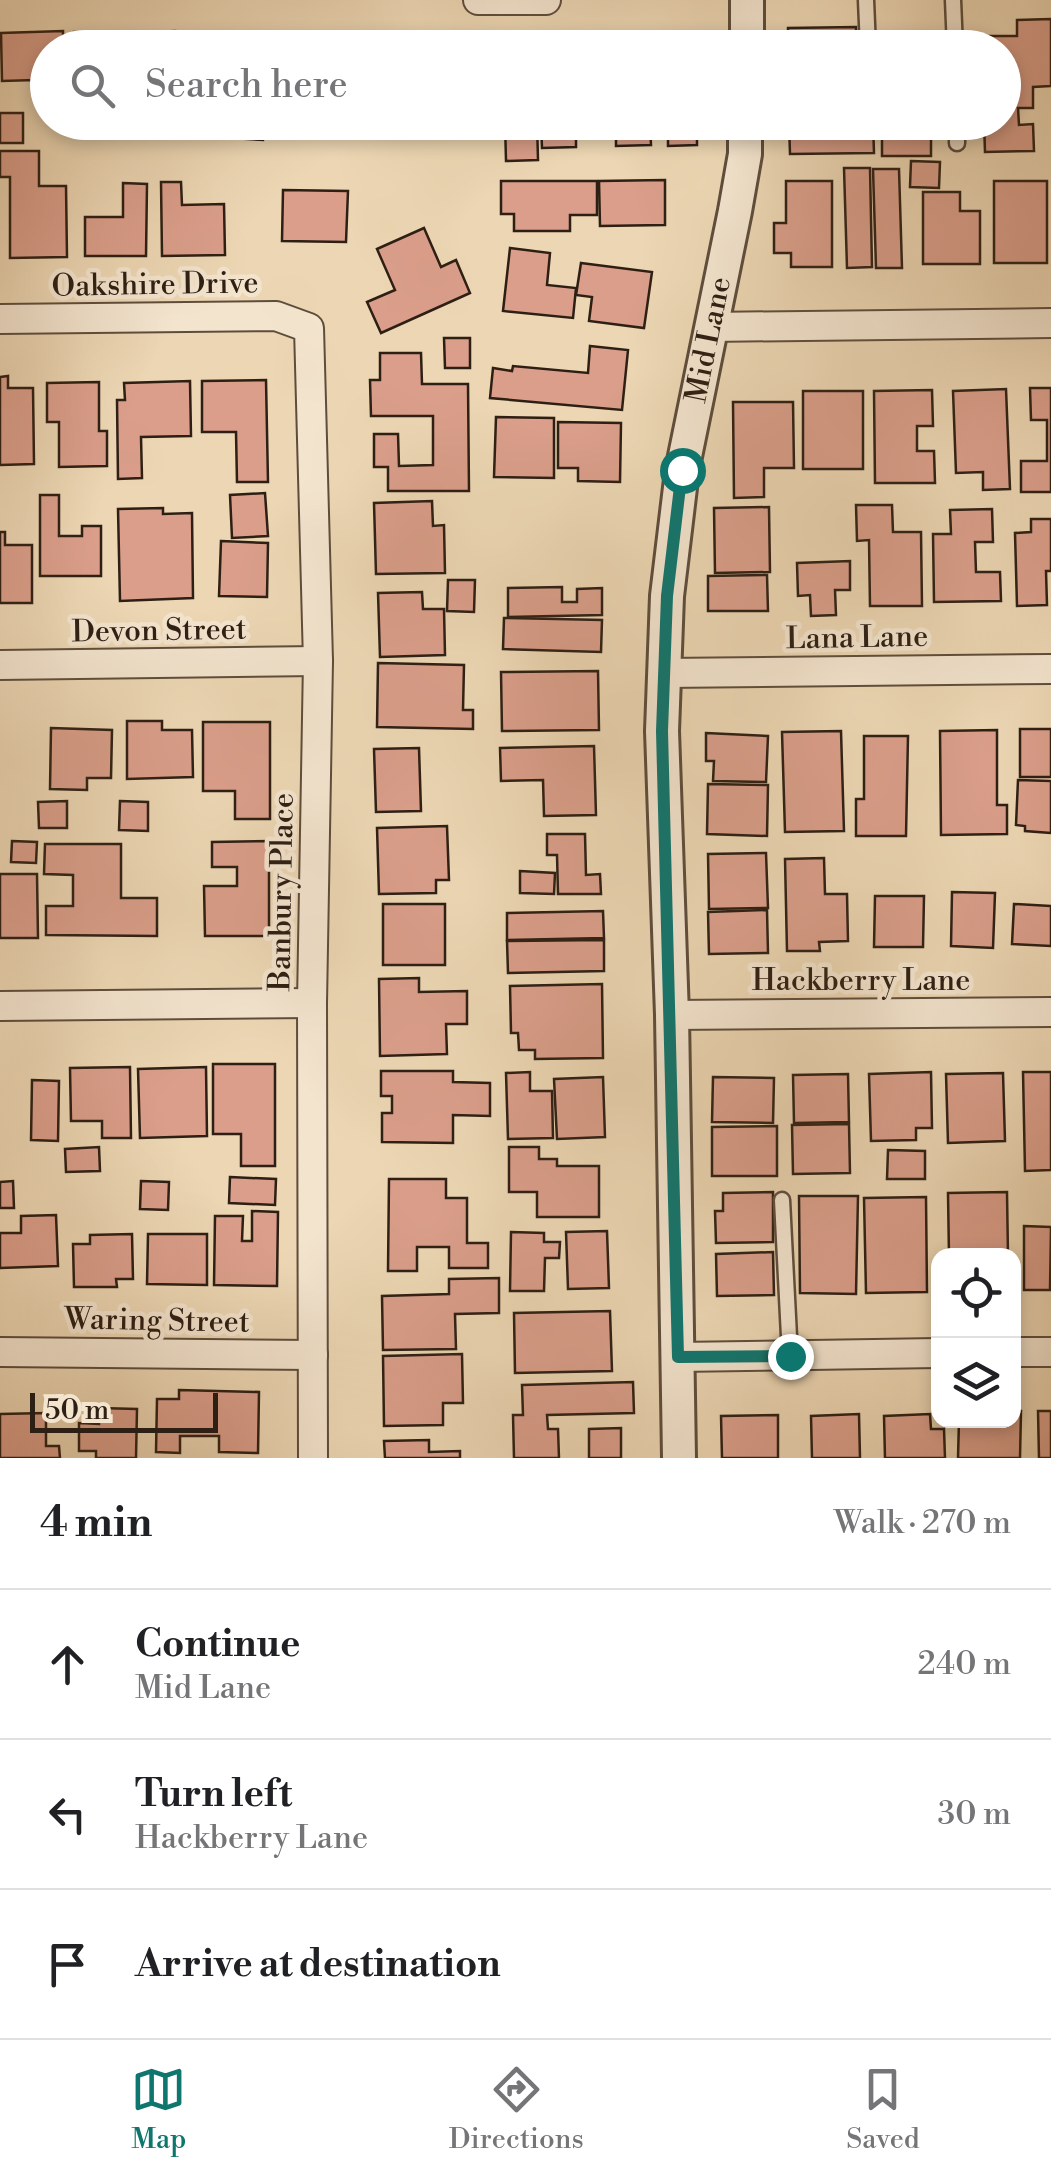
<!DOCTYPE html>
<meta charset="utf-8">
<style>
body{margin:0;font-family:"Libre Bodoni",serif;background:#f2f2f2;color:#202124}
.controls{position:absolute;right:30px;bottom:30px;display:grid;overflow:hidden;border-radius:20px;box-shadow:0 5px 15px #0003}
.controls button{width:90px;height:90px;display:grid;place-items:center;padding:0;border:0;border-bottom:2px solid #e0e0e0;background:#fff;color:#202124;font:50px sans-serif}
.scale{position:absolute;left:30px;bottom:25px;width:188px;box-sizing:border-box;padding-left:10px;border:5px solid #2e1f14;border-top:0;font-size:28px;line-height:35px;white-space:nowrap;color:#2e1f14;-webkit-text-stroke:8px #f3e4ce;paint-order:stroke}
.stop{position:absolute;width:30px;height:30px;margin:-22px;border:8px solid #0f766e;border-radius:50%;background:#fff}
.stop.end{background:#0f766e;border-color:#fff;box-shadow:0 2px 10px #0008}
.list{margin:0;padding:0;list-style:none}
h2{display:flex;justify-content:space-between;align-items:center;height:130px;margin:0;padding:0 40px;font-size:42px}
h2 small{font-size:32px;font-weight:400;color:#757577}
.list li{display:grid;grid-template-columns:65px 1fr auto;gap:30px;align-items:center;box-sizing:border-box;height:150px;padding:0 40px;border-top:2px solid #e0e0e0}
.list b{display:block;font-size:38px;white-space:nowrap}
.list p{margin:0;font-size:32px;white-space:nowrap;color:#757577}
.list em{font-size:32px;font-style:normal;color:#757577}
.icon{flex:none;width:55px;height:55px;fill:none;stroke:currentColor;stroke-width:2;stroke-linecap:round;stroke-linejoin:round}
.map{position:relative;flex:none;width:1051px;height:1458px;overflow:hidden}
.search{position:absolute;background:#fff;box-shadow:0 5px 15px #0003;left:30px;right:30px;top:30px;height:110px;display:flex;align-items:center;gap:25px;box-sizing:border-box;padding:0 35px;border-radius:55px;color:#757577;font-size:38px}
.sheet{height:580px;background:#fff}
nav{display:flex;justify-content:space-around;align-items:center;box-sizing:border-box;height:140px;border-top:2px solid #e0e0e0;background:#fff;font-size:28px;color:#757577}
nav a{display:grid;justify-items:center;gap:5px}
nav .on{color:#0f766e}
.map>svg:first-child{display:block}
.building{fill:#da9e8a;stroke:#2e1f14;stroke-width:2.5}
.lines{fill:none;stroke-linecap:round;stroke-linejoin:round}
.service-casing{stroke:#5e4d3c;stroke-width:19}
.minor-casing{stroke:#5e4d3c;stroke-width:32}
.tertiary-casing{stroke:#5e4d3c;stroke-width:38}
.service{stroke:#f3e4ce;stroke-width:14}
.minor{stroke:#f3e4ce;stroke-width:28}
.tertiary{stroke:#f3e4ce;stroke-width:32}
.route{stroke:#0f766e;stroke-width:12}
.labels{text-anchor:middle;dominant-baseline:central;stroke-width:9;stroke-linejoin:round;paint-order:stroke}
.street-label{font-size:30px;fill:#2e1f14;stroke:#f3e4ce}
</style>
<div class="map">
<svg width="1051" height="1458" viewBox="0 0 1051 1458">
<rect width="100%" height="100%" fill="#ecd6b3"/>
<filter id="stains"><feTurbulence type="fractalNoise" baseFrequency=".002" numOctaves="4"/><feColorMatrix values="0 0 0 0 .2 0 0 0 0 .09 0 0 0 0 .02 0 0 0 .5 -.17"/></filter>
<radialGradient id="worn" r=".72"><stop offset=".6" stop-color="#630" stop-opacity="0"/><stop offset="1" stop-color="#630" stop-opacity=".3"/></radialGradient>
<g class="building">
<polygon points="1051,19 1051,86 1033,87 1033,108 1018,108 1019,125 1033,124 1034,151 985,152 984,122 1004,122 1004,48 982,48 982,36 1017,36 1017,20"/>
<polygon points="856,27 856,48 788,48 788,28"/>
<polygon points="63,31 63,48 48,48 48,103 36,103 35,80 2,81 1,33"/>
<polygon points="175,31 175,38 211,37 211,48 153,48 153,32"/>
<polygon points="74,32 146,33 146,48 74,48"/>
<polygon points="701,33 701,48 653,48 653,43 674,43 674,34"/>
<polygon points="648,36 649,48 597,48 597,38"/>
<rect x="540" y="38" width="53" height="10"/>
<polygon points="535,39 535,48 484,48 484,41"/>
<rect x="0" y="113" width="23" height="30"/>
<polygon points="112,122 145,122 145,135 112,134"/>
<polygon points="232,122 264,122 263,140 232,138"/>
<polygon points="505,122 537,122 538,160 506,161"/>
<polygon points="541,122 576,122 576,147 542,148"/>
<polygon points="616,122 650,122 651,145 616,146"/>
<polygon points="653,122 697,122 697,145 668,146 668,129 653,129"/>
<polygon points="789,122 873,122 874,153 790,154"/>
<rect x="882" y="122" width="49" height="34"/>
<polygon points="0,151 39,151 39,186 66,186 67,257 10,258 10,177 0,177"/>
<polygon points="911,161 940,162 939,188 910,187"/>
<polygon points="844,168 870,168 872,267 847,268"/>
<polygon points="873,169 899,169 902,268 876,268"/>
<polygon points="665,180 665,225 600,226 599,181"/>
<polygon points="501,181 597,181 597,215 570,215 570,231 514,231 514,214 501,214"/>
<polygon points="786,181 832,181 832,267 791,267 791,253 774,253 774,223 786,223"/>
<rect x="994" y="181" width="53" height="82"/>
<polygon points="161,182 181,182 182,205 224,204 225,255 162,256"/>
<polygon points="123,183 147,184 146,256 85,256 85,217 123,217"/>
<polygon points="283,190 348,191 346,242 282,241"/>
<polygon points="923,192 960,192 960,211 980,211 980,264 923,264"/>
<polygon points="424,228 441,267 456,260 470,293 381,333 367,302 395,290 377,249"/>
<polygon points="510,248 550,253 547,285 576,288 573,318 503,311"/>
<polygon points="581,263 652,272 644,328 589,321 592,297 576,295"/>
<polygon points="444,338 470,338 470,368 445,368"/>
<polygon points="590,346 628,350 622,410 490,398 493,368 512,371 513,366 588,373"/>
<polygon points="380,353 421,353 422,384 468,384 469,491 388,491 388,467 374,467 374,434 398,434 399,466 433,465 433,416 371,416 370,380 380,380"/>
<polygon points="8,376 8,388 33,388 34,464 0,465 0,377"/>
<polygon points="266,380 268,482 237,482 236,432 202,432 202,381"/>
<polygon points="190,381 191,436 141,437 142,478 118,479 117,400 125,400 124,383"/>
<polygon points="99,382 99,431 107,431 107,466 59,467 59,422 47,422 47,383"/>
<polygon points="1030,388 1051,388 1051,492 1021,492 1021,461 1047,461 1047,420 1031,420"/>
<polygon points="1006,389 1010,489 983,490 983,472 956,473 953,391"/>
<polygon points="932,390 933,426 917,426 917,451 934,451 935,483 875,483 874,391"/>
<rect x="803" y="391" width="60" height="78"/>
<polygon points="733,402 793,402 794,468 764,468 764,497 734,498"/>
<polygon points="496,417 554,418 554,478 494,477"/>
<polygon points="558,422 621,423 620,482 578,481 578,468 558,468"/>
<polygon points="265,493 268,536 232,538 230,495"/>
<polygon points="40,495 59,495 59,536 82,536 82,526 101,526 101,576 40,576"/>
<polygon points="432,501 433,526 444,525 445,573 376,574 374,503"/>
<polygon points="856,505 892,505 893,532 921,532 922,606 870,606 869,540 857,541"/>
<polygon points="769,507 770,572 715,573 714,508"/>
<polygon points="163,508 163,514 192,513 193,598 120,601 118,509"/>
<polygon points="992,509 993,542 975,542 976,572 1000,572 1001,601 934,602 933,534 951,534 950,510"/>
<polygon points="1031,519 1051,519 1051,571 1046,571 1047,605 1017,606 1015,533 1031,532"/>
<polygon points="0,532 5,532 5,545 32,545 32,603 0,603"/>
<polygon points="221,541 268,543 267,597 219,596"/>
<polygon points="850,561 850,590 835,590 836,615 811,616 810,595 798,596 797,563"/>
<polygon points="767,575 768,611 708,611 708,576"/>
<polygon points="448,580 475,580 474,612 447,611"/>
<polygon points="562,587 562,602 577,602 577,589 602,588 602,615 508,617 508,588"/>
<polygon points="422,592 423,609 444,609 445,655 380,657 378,593"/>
<polygon points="504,618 602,620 601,652 503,649"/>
<polygon points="378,663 464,665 463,710 473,710 473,729 377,727"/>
<polygon points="598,671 599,730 502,731 501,672"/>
<polygon points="127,721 162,721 162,730 192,730 193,777 127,779"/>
<polygon points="203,722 270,722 270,819 235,819 235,791 203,791"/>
<polygon points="51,728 112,730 111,778 87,778 87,790 50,789"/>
<rect x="1020" y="729" width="31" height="48"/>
<polygon points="997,730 997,805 1007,805 1007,834 941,835 940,731"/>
<polygon points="841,731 844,831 785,832 782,732"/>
<polygon points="706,733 768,736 766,782 713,781 714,761 706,761"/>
<polygon points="864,736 908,736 906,836 856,836 856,799 864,799"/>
<polygon points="594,746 596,815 544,816 543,780 501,781 500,748"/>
<polygon points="419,748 421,811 376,812 374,749"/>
<polygon points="1018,780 1051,781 1051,833 1025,831 1025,826 1016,825"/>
<polygon points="708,784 768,785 767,836 707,834"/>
<polygon points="67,801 67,828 39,828 38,802"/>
<polygon points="120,801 148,802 148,831 119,830"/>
<polygon points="447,826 449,880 436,880 436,893 379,894 377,828"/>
<polygon points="547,834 585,834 586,875 600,874 601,894 558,894 557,855 547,855"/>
<polygon points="12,841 37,842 36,863 11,862"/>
<polygon points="269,841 269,936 205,936 204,886 237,886 237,867 212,867 212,842"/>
<polygon points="45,844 121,844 121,898 157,898 157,936 46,935 46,906 73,906 73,875 44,874"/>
<polygon points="766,853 768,908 709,909 708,854"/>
<polygon points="824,858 825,894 847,894 848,941 819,942 820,951 787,951 785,859"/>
<polygon points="520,871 555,873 554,894 520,893"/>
<polygon points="0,874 37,874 38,938 0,938"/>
<polygon points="952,892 995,893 993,948 951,946"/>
<polygon points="875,896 924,896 923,947 874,947"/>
<rect x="383" y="904" width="62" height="61"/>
<polygon points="1014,904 1051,906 1051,946 1012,944"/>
<polygon points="767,910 768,953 709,954 708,912"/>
<polygon points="603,911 604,938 507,940 507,913"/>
<polygon points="604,940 604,971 508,973 507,941"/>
<polygon points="419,978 419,992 467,991 467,1024 446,1024 447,1054 380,1056 379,979"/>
<polygon points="602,984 603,1058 535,1059 535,1050 519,1050 518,1033 511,1033 510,986"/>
<polygon points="213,1064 275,1064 275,1166 241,1166 241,1134 213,1134"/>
<polygon points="130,1067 131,1138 102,1138 102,1121 71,1121 70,1068"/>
<polygon points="206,1067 207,1136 140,1138 138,1069"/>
<polygon points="381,1071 453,1071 453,1082 490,1083 490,1116 453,1115 453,1143 382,1142 382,1113 392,1113 392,1096 381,1096"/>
<polygon points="530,1072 530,1091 552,1091 553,1138 508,1139 506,1073"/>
<polygon points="931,1072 932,1128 916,1128 916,1140 871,1141 869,1074"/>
<polygon points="1023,1072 1051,1072 1051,1170 1025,1171"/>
<polygon points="1003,1073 1005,1141 948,1143 946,1074"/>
<polygon points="848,1074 849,1122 794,1123 793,1075"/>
<polygon points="603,1077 605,1137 557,1139 554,1079"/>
<polygon points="713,1077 774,1078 773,1123 712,1122"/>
<polygon points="32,1080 59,1081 58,1141 31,1140"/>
<polygon points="849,1124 850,1173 793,1174 792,1125"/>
<polygon points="777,1126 777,1176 712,1176 712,1127"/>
<polygon points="99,1147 100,1171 66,1172 65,1149"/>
<polygon points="509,1147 539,1147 539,1159 557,1159 557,1166 599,1166 599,1217 537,1217 537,1192 509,1192"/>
<polygon points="888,1150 925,1151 925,1179 887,1179"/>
<polygon points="230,1177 276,1179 275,1205 229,1203"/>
<polygon points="389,1179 446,1179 446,1198 467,1198 467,1243 488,1243 488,1268 449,1268 449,1247 417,1247 417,1271 388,1271"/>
<polygon points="13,1181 14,1208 0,1208 0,1182"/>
<polygon points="141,1181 169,1182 168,1210 140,1209"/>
<polygon points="773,1192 773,1242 716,1243 715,1211 723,1211 723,1193"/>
<polygon points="1007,1192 1008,1256 949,1256 948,1193"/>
<polygon points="799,1196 858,1196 856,1294 800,1293"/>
<polygon points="926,1197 927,1292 866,1293 864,1198"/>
<polygon points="252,1211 278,1212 277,1286 214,1285 215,1216 243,1216 242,1241 252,1241"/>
<polygon points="56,1215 58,1266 0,1268 0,1233 21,1233 21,1216"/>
<polygon points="1024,1226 1051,1227 1050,1290 1024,1290"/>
<polygon points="607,1231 609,1288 568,1289 566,1232"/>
<polygon points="511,1232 544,1233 544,1242 560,1242 559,1258 545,1258 544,1291 510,1291"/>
<polygon points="132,1234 133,1279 116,1279 117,1287 74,1287 73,1244 90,1244 90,1235"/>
<polygon points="148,1234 207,1234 207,1285 147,1284"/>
<polygon points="773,1252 774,1295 717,1296 716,1254"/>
<polygon points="499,1278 499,1313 455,1314 456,1349 383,1350 382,1296 449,1294 449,1279"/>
<polygon points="610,1311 612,1371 515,1373 514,1313"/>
<polygon points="462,1354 463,1403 443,1403 443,1425 384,1426 383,1356"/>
<polygon points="633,1382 634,1413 547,1415 548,1429 558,1429 559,1458 514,1458 513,1415 523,1415 522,1385"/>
<polygon points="179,1390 259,1392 258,1453 219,1452 219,1436 180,1436 180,1453 156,1452 157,1399 179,1399"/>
<polygon points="99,1408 137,1409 136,1458 96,1458 96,1451 79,1451 79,1423 99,1424"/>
<polygon points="1014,1411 1021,1411 1020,1458 958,1458 959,1420 1014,1420"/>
<polygon points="1038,1411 1051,1411 1051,1458 1039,1458"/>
<polygon points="46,1413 46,1446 59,1446 60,1458 0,1458 0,1414"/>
<polygon points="859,1414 860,1458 812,1458 811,1416"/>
<polygon points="930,1414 931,1429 944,1429 945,1458 885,1458 884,1416"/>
<polygon points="778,1415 778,1458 722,1458 721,1416"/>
<polygon points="621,1428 621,1458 589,1458 589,1429"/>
<polygon points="429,1440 429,1452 460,1451 460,1458 385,1458 384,1441"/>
</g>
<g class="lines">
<g class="service-casing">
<g id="service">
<polyline points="866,0 868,48"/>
<polyline points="953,0 955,48"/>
<polyline points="957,122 957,143"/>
<polyline points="782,1200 790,1356"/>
</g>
</g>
<g class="minor-casing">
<g id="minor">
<polyline points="478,0 546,0"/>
<polyline points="0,319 276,316 309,328 318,661 312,1003 313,1458"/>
<polyline points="710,327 1051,323"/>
<polyline points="0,665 318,661"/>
<polyline points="664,673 1051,669"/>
<polyline points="0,1006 312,1003"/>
<polyline points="672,1015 1051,1012"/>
<polyline points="0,1352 313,1355"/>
<polyline points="1014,1352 1051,1352"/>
<polyline points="678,1357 938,1353"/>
</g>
</g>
<g class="tertiary-casing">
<g id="tertiary">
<polyline points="747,48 747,0"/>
<path id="s1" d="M679,1458L672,1015L662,731L667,596L682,471L735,211L745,154V122"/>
</g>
</g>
<use href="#service" class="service"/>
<use href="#minor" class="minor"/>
<use href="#tertiary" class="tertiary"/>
</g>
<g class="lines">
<polyline class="route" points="682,470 667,596 662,731 678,1357 790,1356"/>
</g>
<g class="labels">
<g class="street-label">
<text transform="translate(155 285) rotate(-1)">Oakshire Drive</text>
<text stroke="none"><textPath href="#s1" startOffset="1122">Mid Lane</textPath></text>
<text transform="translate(159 631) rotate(-1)">Devon Street</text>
<text transform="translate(857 638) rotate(-1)">Lana Lane</text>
<text transform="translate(282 892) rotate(-89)">Banbury Place</text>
<text x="861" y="981">Hackberry Lane</text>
<text transform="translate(157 1321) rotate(1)">Waring Street</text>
</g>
</g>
<rect width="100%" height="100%" filter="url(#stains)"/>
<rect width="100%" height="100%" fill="url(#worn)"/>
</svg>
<div class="controls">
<button><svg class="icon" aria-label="locate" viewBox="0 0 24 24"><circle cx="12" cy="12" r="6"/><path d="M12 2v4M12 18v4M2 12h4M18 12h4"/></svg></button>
<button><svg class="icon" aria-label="layers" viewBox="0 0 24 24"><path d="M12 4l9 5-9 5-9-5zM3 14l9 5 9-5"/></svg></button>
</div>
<div class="scale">50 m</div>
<div class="stop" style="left:682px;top:470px"></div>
<div class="stop end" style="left:790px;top:1356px"></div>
<div class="search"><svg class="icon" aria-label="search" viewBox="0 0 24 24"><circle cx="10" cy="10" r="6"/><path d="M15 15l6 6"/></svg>Search here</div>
</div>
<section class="sheet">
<h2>4 min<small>Walk · 270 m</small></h2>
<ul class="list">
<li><svg class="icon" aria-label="ahead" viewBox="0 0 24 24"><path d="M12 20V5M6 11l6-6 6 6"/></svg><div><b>Continue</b><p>Mid Lane</p></div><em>240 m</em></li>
<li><svg class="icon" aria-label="left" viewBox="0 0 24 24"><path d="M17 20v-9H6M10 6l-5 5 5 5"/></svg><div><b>Turn left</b><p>Hackberry Lane</p></div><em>30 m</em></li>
<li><svg class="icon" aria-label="arrive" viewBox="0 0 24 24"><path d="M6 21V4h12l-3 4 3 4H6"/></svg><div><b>Arrive at destination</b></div></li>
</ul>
</section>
<nav>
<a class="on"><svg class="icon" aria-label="map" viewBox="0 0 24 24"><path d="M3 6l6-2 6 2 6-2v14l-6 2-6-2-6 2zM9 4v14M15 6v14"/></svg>Map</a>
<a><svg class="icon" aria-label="directions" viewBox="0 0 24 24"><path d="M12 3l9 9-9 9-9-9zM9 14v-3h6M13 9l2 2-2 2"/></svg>Directions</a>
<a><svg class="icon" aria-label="saved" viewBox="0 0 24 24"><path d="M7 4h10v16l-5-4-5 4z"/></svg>Saved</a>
</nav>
